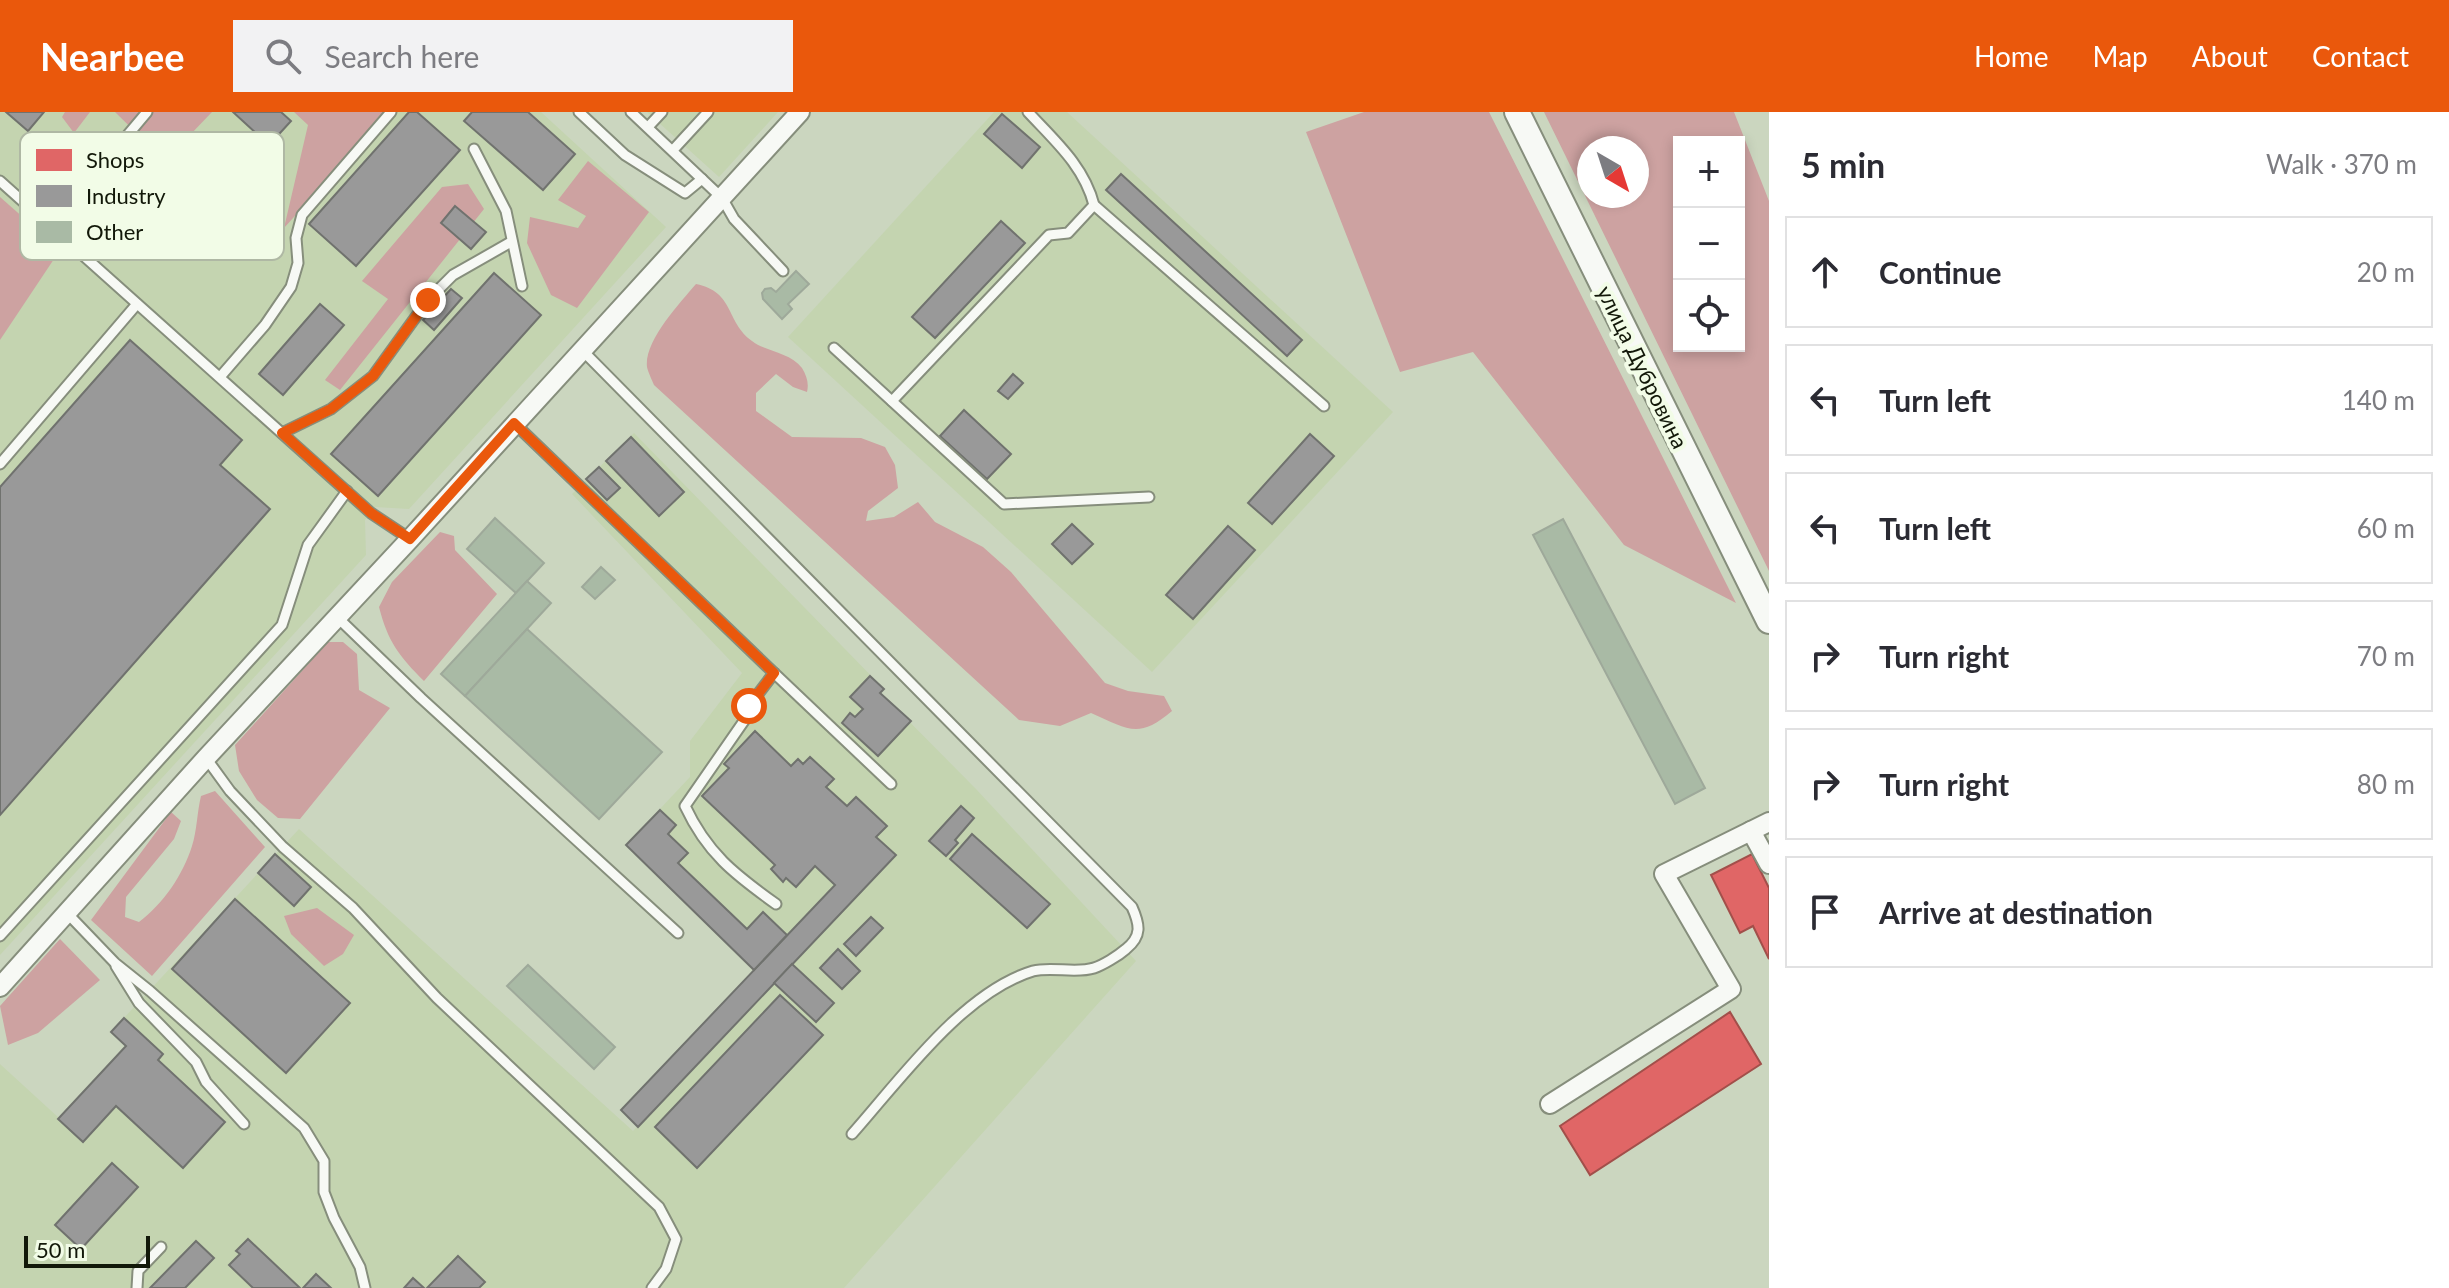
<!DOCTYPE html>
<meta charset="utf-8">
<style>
body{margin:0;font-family:Lato,sans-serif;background:#f2f2f3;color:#2b2b33}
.controls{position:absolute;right:24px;top:24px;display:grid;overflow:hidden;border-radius:0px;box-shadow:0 4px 12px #0003}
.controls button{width:72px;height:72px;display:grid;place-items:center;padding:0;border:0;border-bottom:2px solid #e1e1e2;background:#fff;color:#2b2b33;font:40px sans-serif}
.compass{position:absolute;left:1577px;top:24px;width:72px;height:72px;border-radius:50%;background:#fff;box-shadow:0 4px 12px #0003;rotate:141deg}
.scale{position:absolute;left:24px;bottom:20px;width:126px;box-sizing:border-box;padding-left:8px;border:4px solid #121809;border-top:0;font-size:22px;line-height:28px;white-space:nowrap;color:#121809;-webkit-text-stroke:6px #f2fce7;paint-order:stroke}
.stop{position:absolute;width:24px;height:24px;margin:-18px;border:6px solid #ea580c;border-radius:50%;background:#fff}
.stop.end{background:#ea580c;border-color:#fff;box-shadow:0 2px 8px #0008}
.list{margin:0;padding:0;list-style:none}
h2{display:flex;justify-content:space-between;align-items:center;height:104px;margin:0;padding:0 32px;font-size:34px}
h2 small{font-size:26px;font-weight:400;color:#7c7c81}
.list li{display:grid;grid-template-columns:52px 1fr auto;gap:24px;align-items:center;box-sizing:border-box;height:112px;margin:0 16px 16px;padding:0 16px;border:2px solid #e1e1e2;border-radius:0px}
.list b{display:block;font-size:30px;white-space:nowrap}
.list em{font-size:26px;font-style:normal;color:#7c7c81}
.icon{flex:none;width:44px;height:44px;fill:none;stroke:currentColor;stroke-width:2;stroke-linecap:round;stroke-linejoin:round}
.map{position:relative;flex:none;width:1769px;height:1176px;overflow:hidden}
header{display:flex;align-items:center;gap:48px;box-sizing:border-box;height:112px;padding:0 40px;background:#ea580c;color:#fff}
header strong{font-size:38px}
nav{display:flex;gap:44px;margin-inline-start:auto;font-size:28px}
.search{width:560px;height:72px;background:#f2f2f3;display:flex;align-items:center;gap:20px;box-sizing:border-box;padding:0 28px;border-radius:0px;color:#7c7c81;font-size:30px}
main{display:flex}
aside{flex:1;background:#fff}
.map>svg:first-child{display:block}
.built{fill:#c4d4b0}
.forest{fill:#cda2a1;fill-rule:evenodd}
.shops{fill:#e06666;stroke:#a24f4a;stroke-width:2}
.industry{fill:#999;stroke:#70726e;stroke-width:2}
.building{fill:#a9baa5;stroke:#9ea99a;stroke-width:2}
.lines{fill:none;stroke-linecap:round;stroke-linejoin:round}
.service-casing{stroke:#868e7c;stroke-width:13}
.minor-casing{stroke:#868e7c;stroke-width:22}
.secondary-casing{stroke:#868e7c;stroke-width:28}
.service{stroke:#f7f9f5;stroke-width:9}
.minor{stroke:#f7f9f5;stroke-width:18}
.secondary{stroke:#f7f9f5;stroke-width:24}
.route{stroke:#ea580c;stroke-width:10}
.labels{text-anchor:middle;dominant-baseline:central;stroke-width:8;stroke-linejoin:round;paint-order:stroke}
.street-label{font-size:22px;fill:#121809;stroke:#f2fce7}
.key{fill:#f2fce7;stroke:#afb8a4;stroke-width:2}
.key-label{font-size:22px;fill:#121809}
</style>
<header>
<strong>Nearbee</strong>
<div class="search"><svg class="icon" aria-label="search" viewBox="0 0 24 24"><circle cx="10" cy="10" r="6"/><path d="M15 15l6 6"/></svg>Search here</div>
<nav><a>Home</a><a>Map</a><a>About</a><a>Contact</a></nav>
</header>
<main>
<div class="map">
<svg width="1769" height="1176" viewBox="0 0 1769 1176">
<rect width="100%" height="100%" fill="#cbd6bf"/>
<g class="built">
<polygon points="0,0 541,0 666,115 409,397 375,395 365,408 366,443 0,843"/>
<polygon points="647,0 778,0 719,65"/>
<polygon points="994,0 1067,0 1393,300 1152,560 788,225"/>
<polygon points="634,321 884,577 881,581 976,677 1136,849 844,1176 0,1176 0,952 59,1006 125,934 111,920 299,717 633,1019 770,875 626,733 690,665 690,629 742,561 572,382"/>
</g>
<g class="forest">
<polygon points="65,0 90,0 74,21 62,5"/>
<polygon points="115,0 212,0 165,49"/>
<polygon points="294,0 389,0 284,116 308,13"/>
<polygon points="1364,0 1489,0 1736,491 1624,433 1473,240 1400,260 1306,20"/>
<path d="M1544,0H1734L1769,89V459ZM1679,30H1739V234H1679ZM1589,36H1637V84H1589Z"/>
<polygon points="588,49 649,100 577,196 551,183 527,131 530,105 578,116 586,104 558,88"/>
<polygon points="468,72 484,97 340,278 325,268 388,187 362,169 442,75"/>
<polygon points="0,85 60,138 0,228"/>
<path d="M696,172C735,180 725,209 752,229C766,240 790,240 802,256C807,264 809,272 807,280L793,275L776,262L756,281V299L792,325L861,326L885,335L895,353L898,376L868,399L866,409L894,405L918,390L935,410L983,435L1011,460L1105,571L1128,579L1164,584L1172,599C1138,628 1128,617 1091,601L1060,614L1019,608L654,273C652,268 648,260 647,255C644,229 680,191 696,172Z"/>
<path d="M440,420L454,424L455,438L497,482L424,569C399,544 388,530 379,495L392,470Z"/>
<polygon points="328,530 343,530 357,542 359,578 390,596 300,707 278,706 257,688 239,659 235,633"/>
<path d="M215,679L265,735L152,864L91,808L171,700L181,709L174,727L126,785L125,805L139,810C163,792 183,763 192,734C197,719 197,700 201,684Z"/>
<polygon points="317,796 354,823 343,842 324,854 291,822 284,804"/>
<polygon points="60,827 100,868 38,921 8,933 0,894"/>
</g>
<g class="shops">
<polygon points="1752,742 1769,776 1769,847 1753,814 1740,821 1711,763"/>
<polygon points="1730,900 1761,952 1590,1063 1560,1014"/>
</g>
<g class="industry">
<polygon points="6,0 44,0 28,19"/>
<polygon points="233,0 281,0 291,9 269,33"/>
<polygon points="409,0 417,0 460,38 356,154 309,112"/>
<polygon points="472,0 528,0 575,42 543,78 464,9"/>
<polygon points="1002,2 1040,35 1022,56 984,22"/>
<polygon points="1121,62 1302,228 1287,244 1106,78"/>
<polygon points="455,94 486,120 471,137 441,111"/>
<polygon points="1001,109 1025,131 935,226 912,205"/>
<polygon points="494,161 541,203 378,384 331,342"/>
<polygon points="451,177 462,186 434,218 423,208"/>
<polygon points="320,192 344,213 283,283 259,262"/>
<polygon points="130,228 242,328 220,353 270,397 0,703 0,375"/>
<polygon points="1013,262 1023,271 1008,287 998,279"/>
<polygon points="964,298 1011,342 987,367 940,324"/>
<polygon points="1310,322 1334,344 1272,412 1248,391"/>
<polygon points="631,325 684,380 659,404 606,349"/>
<polygon points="599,355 620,376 607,388 586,367"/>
<polygon points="1072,412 1093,432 1072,452 1052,432"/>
<polygon points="1228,414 1255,438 1193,507 1166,483"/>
<polygon points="870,564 884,577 880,581 911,609 878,644 842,611 850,601 855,605 863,597 850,585"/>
<polygon points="755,619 791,654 798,647 803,652 810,645 834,667 826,675 847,694 856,685 887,714 876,725 896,743 638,1015 621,998 835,773 815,754 796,775 786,766 783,770 771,757 775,753 702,684 729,656 724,652"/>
<polygon points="961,694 974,706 955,728 958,731 946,744 929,729"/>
<polygon points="660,698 676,713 668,722 688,741 678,751 747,817 763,800 787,823 754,858 626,733"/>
<polygon points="972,722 1050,792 1027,816 950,747"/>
<polygon points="275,742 311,775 294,794 258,761"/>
<polygon points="235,787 350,891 286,961 172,857"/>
<polygon points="871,805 883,816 856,844 844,832"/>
<polygon points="838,837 860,859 842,877 820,856"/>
<polygon points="792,852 834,891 816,910 774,871"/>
<polygon points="780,883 823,923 697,1056 655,1015"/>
<polygon points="124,906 163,942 158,948 225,1010 183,1056 116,994 83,1030 58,1007 126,934 111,920"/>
<polygon points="112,1051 138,1075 81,1137 55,1113"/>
<polygon points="248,1127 300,1176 253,1176 229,1153 240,1142 236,1139"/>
<polygon points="196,1129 214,1146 185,1176 150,1176"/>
<polygon points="458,1144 485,1170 479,1176 427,1176"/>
<polygon points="316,1162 331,1176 303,1176"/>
<polygon points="413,1166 424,1176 404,1176"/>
</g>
<g class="building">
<polygon points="796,159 809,172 788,192 792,197 782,207 763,187 762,181 765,177 771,176 776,180"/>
<polygon points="495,406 544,451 516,481 467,437"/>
<polygon points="1563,407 1705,676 1675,692 1533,423"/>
<polygon points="601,455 615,468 595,487 582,475"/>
<polygon points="527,469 551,491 465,584 441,562"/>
<polygon points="527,517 662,640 599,707 465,584"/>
<polygon points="528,853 615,935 594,957 507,874"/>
</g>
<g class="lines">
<g class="service-casing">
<g id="service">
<polyline points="579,0 625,43 685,81 702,67"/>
<polyline points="631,0 722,86 734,107 783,159"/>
<polyline points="648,15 662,0"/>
<polyline points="474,37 506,99 522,174"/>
<polyline points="673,38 708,0"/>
<polyline points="0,69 371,401 410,427"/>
<polyline points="1094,93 1324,294"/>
<polyline points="52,113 147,0"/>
<polyline points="834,236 1004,392 1149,385"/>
<path d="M582,238L1132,795C1140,813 1142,824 1126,837C1118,844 1103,853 1094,856C1075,862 1052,854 1033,859C963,880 900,968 852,1022"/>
<polyline points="220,265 265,213 291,175 298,151 296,126 302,103 391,0"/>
<path d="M892,289L1049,123L1068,121L1094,93C1084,54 1055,29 1028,0"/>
<path d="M515,312L774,561L749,594L746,606L685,694C707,741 734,762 776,792"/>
<polyline points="282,321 331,297 373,264 428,188 453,163 511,130"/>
<polyline points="0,352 137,192"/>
<polyline points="337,505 421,586 678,821"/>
<polyline points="774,561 891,672"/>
<polyline points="206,646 230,679 283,735 353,796 437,886 659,1095 676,1127 666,1157 652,1176"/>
<polyline points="67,801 115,851 150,879 304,1016 324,1049 324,1080 334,1106 360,1155 365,1176"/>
<polyline points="0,824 282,513 308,433 347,379"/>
<polyline points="116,854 139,891 196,950 206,970 244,1012"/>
<polyline points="137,1176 138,1159 161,1135"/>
</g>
</g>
<g class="minor-casing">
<g id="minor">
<polyline points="1751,719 1769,752"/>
<polyline points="0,875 206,646 410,427 800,0"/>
<polyline points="1550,992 1731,877 1664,762 1769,710"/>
</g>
</g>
<g class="secondary-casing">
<polyline id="secondary" points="1517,0 1769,509"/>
</g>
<use href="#service" class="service"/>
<use href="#minor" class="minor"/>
<use href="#secondary" class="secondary"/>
</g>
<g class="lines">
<polyline class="route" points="428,188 373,264 331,297 282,321 371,401 410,427 514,311 774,561 749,594"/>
</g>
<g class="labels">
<g class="street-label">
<text transform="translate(1643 255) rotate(64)">улица Дубровина</text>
</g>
</g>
<rect x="20" y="20" width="264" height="128" rx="12" class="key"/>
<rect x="36" y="37" width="36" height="22" fill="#e06666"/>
<rect x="36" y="73" width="36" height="22" fill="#999"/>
<rect x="36" y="109" width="36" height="22" fill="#a9baa5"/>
<g class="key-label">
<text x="86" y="56">Shops</text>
<text x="86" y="92">Industry</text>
<text x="86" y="128">Other</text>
</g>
</svg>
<div class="controls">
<button>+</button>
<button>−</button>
<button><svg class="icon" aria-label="locate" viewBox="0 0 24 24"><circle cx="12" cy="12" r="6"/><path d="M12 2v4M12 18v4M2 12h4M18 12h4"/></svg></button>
</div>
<svg class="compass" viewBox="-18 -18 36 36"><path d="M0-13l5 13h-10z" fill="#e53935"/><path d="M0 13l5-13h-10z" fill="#7c7c81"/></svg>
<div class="scale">50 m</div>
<div class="stop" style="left:749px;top:594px"></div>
<div class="stop end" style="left:428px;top:188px"></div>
</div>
<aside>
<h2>5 min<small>Walk · 370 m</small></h2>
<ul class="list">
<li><svg class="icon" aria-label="ahead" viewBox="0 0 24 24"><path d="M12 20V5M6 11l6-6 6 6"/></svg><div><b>Continue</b></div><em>20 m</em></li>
<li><svg class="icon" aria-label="left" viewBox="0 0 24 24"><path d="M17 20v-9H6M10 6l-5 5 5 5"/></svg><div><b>Turn left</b></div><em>140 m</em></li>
<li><svg class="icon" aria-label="left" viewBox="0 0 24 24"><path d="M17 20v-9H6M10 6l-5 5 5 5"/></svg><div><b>Turn left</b></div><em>60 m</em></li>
<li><svg class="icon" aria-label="right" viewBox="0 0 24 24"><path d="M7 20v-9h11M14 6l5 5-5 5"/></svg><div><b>Turn right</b></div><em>70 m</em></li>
<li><svg class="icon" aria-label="right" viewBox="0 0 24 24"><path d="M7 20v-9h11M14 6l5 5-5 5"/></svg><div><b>Turn right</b></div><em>80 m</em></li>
<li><svg class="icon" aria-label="arrive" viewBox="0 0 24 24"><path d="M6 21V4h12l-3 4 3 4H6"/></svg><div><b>Arrive at destination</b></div></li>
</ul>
</aside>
</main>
